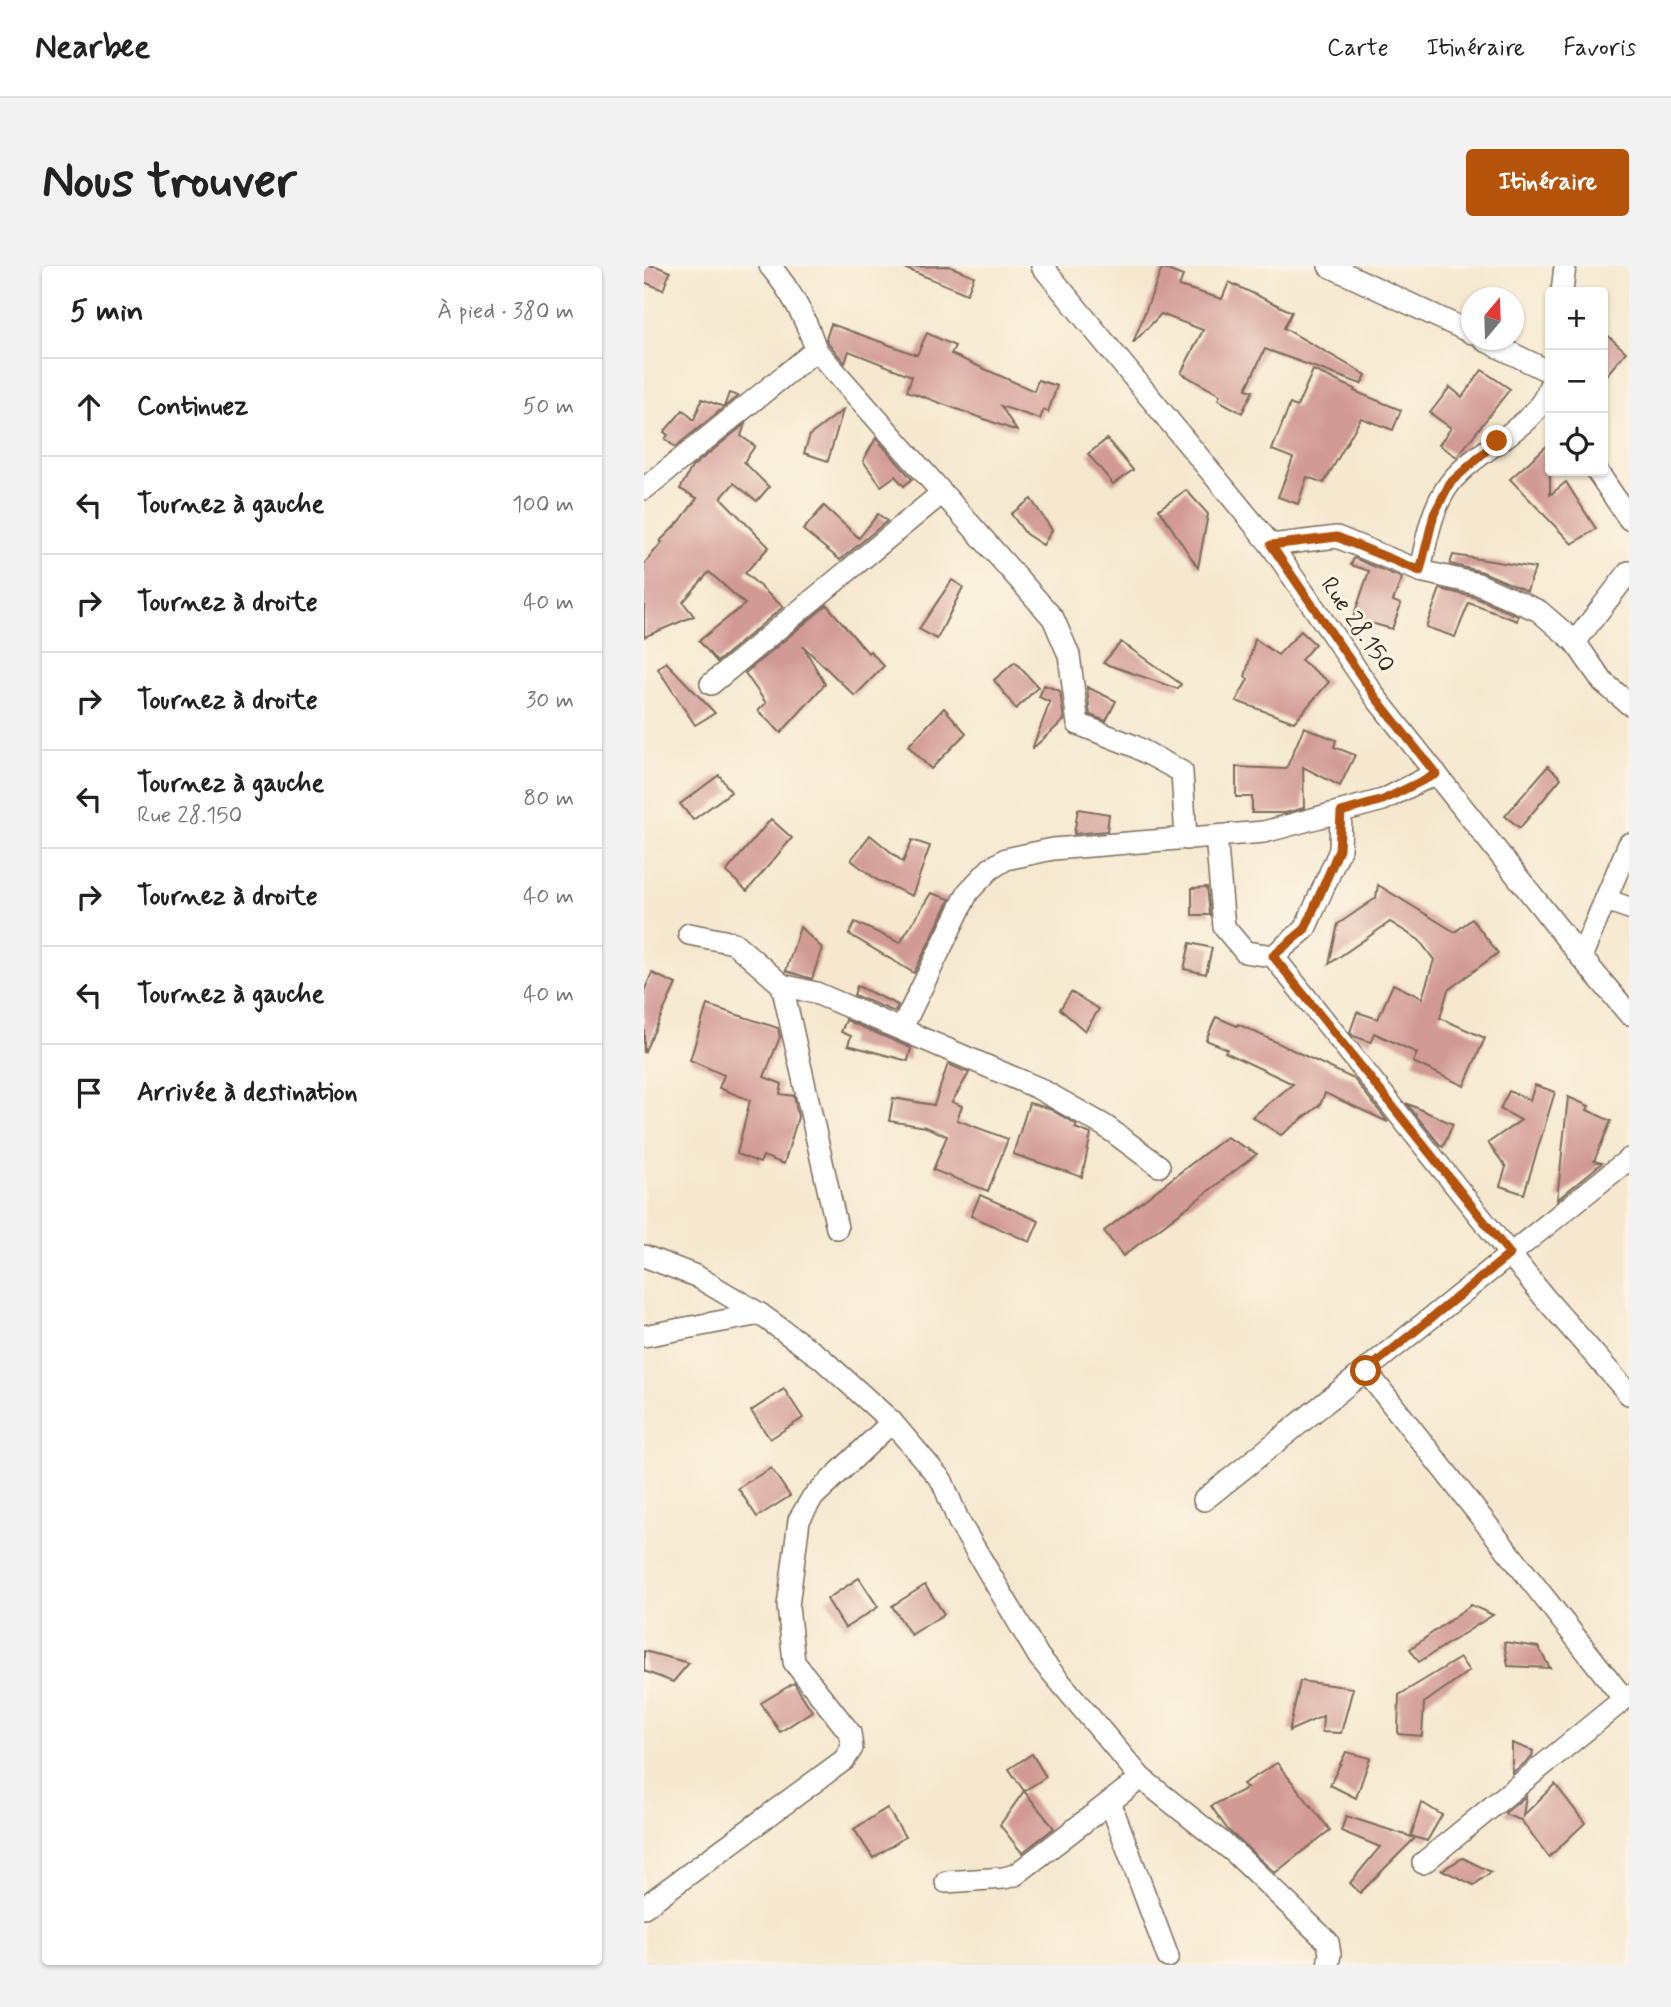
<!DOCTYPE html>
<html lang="fr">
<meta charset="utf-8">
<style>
body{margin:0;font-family:Mynerve,sans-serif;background:#f2f2f2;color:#222}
.controls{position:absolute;right:21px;top:21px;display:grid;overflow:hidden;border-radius:7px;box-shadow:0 2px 5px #0004}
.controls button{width:63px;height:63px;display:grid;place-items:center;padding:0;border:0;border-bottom:2px solid #e0e0e0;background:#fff;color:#222;font:35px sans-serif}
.compass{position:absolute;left:817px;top:21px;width:63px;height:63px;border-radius:50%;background:#fff;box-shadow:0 2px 5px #0004;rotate:19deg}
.stop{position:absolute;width:21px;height:21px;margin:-16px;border:5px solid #b45309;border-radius:50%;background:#fff}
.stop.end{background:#b45309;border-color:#fff;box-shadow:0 2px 7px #0008}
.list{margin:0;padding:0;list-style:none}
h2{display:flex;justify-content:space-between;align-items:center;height:91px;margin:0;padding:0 28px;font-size:30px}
h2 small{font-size:23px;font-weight:400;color:#767676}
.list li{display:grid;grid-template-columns:46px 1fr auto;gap:21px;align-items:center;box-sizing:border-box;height:98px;padding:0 28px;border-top:2px solid #e0e0e0}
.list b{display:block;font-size:26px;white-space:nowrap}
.list p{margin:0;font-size:23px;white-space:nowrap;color:#767676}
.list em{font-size:23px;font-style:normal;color:#767676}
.icon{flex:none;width:38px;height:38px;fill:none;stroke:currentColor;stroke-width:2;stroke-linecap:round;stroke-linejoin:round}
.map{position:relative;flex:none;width:985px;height:1699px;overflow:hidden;border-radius:7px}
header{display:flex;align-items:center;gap:42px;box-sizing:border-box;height:98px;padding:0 35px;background:#fff;border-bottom:2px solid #e0e0e0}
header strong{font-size:33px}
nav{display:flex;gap:38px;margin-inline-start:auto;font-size:24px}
.intro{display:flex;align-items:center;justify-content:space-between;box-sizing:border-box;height:168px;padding:0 42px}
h1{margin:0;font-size:49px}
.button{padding:18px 32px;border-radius:7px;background:#b45309;color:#fff;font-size:24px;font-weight:700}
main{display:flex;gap:42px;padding:0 42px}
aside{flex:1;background:#fff;border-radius:7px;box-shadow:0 2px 5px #0004}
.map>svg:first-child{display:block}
.building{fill:#d29a95}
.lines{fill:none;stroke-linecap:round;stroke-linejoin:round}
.minor-casing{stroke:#7c6c5c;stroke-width:24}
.minor{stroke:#fff;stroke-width:21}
.route{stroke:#b45309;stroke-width:9}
.labels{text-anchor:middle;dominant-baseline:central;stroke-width:6;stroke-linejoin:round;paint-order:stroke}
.street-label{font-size:24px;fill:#3b2a1e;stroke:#fcf5e5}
</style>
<header>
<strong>Nearbee</strong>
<nav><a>Carte</a><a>Itinéraire</a><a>Favoris</a></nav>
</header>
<div class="intro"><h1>Nous trouver</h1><a class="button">Itinéraire</a></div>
<main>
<aside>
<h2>5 min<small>À pied · 380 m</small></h2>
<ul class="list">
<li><svg class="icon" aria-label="ahead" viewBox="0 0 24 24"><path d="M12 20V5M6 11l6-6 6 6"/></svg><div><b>Continuez</b></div><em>50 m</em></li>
<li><svg class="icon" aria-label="left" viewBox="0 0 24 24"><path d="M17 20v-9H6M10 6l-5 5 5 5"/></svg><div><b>Tournez à gauche</b></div><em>100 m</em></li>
<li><svg class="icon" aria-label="right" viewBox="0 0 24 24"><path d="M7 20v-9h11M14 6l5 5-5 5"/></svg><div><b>Tournez à droite</b></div><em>40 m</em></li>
<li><svg class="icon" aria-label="right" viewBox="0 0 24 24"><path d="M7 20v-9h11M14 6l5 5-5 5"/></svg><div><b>Tournez à droite</b></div><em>30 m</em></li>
<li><svg class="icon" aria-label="left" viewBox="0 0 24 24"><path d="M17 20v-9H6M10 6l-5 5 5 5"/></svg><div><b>Tournez à gauche</b><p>Rue 28.150</p></div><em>80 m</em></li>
<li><svg class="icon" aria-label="right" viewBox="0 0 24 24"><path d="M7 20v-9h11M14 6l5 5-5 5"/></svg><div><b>Tournez à droite</b></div><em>40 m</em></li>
<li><svg class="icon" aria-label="left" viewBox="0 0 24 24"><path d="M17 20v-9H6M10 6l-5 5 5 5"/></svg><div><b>Tournez à gauche</b></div><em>40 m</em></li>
<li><svg class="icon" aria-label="arrive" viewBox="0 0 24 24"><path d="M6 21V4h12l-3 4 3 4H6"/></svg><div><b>Arrivée à destination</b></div></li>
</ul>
</aside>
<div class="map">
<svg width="985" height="1699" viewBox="0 0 985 1699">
<rect width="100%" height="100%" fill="#fcf5e5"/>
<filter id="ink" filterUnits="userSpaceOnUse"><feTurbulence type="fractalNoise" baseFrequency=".0143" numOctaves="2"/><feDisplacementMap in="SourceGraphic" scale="14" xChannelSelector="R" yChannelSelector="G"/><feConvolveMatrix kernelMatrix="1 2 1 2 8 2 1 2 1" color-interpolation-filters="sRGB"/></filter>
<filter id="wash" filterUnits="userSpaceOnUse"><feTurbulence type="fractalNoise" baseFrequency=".00686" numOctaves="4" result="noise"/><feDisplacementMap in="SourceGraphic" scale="28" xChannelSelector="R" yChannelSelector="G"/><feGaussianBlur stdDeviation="1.57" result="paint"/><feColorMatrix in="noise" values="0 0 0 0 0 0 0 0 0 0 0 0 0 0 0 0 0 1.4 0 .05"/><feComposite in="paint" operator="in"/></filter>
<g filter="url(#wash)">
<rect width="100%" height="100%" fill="#f5e8cf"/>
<g id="blocks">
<g class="building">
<polygon points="0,0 12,0 26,6 19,24 0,16"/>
<polygon points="305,0 330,10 323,28 258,1"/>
<polygon points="518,2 539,10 535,20 578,33 585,16 648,46 640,62 722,109 717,118 621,83 602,123 609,125 598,147 574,134 576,129 537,107 559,64 517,48 489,77"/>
<polygon points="187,58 273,89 283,67 311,80 307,88 390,125 394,114 413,120 404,146 400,143 396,153 357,140 373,165 263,125 268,110 205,85 201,97 184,77 182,73"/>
<polygon points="959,65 982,86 959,113"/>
<polygon points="669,104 711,123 710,125 757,144 749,164 717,152 680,217 663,211 654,238 634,231 649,192 628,184 646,138 653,141"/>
<polygon points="838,104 866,123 813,191 795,179 807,162 786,147 806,121 818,131"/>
<polygon points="85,127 94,130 31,181 21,173 24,169 20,166 39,144 50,154 58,133 80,141"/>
<polygon points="199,144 184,195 160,187 166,169"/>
<polygon points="101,158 97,170 111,180 100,196 125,221 113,235 90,217 77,232 125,281 101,307 139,341 73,396 55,375 101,338 65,306 39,336 50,350 0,371 0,298 18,276 16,275 36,255 53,232 36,223 48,201"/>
<polygon points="232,172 268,213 260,220 251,210 237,220 219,195"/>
<polygon points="463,173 489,204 469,218 444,188"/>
<polygon points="906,177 906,229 922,216 952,263 928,278 866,213"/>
<polygon points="542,224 564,248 554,302 515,243"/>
<polygon points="387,233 408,264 399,279 382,268 367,248"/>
<polygon points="180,240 215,272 234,248 243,255 196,294 159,264"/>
<polygon points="809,289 891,302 883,325 839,306 806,298"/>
<polygon points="710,292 758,312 749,335 757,338 748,363 709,352 725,305 707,299"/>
<polygon points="308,314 319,321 293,373 275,363"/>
<polygon points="796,323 830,331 874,350 873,355 825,337 811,371 782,361"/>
<polygon points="183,339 224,387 226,385 240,400 211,430 159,380 181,418 137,467 114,445 122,437 101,407"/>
<polygon points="657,365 671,378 657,394 685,416 650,456 592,435 604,413 601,411 611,373 634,389"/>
<polygon points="477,376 537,418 534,423 459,397"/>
<polygon points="22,396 71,447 51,459 14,403"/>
<polygon points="371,396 394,421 372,443 350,414"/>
<polygon points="400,419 416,425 420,454 388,483 406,436 395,431"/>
<polygon points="443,421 472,435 462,455 446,449"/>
<polygon points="300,442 322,467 287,503 264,480"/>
<polygon points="660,461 692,474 690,481 711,489 696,520 659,501 660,542 641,547 608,547 608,531 592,531 592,501 642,503"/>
<polygon points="904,500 917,512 876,562 861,550"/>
<polygon points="75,509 87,526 49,554 36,538"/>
<polygon points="434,543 465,548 463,565 430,568"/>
<polygon points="127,553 148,572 103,625 82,606"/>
<polygon points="226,569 259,596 268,574 286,580 268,630 233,614 207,594"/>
<polygon points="734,619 811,666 828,653 854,687 804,724 796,752 841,772 820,820 769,796 773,787 730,767 727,776 709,770 706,766 713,746 734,753 749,718 778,732 790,694 775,674 746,656 685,698 694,658 732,632"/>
<polygon points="563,621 566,649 548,649 548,622"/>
<polygon points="287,627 306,633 270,707 205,668 211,656 256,677"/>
<polygon points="156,661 178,682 168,713 142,705"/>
<polygon points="546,677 568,682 562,708 540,703"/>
<polygon points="8,707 32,718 0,787 0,725"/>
<polygon points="213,720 254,739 251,746 210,729"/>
<polygon points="427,726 455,743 441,765 416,743"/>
<polygon points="63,739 134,762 136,771 120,811 138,818 136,828 150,830 154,851 140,898 119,890 116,897 93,888 106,834 75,822 80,809 46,794"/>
<polygon points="572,751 593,760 594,758 710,813 744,856 681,827 676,839 637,869 608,851 649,818 581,786 583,783 562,774"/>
<polygon points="202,754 267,782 264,795 204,779 207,770 197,766"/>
<polygon points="304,798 325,807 308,836 318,840 313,854 364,873 344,925 289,904 303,870 282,861 245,855 249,832 290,839"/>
<polygon points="891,819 911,826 880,928 856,920 862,901 844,877 877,854 856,843 865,825 886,834"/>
<polygon points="924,831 945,840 943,844 967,855 950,895 958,897 913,934"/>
<polygon points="385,837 404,842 433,859 431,862 447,868 438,911 369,888"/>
<polygon points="762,837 809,858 799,881 797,880"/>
<polygon points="582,871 613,888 479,990 460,965"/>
<polygon points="336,929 395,955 386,976 327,950"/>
<polygon points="140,1123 159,1152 126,1173 107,1145"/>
<polygon points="127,1202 146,1230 113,1251 94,1222"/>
<polygon points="215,1312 234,1341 201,1362 183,1333"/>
<polygon points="281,1319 300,1348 267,1369 248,1340"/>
<polygon points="827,1339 849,1349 775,1396 766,1383"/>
<polygon points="860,1376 894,1381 906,1402 864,1400"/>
<polygon points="0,1385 45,1397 29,1416 0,1405"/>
<polygon points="816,1392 825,1405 780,1437 778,1470 754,1468 755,1429"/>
<polygon points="656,1415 709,1422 697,1467 678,1466 679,1450 645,1465"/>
<polygon points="150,1417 168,1445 136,1466 117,1437"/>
<polygon points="868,1477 889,1485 888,1491 868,1507"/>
<polygon points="702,1486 726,1492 712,1532 686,1519"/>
<polygon points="388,1488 402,1511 380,1525 365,1503"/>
<polygon points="633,1497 686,1564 631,1607 584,1564 567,1540 603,1522 599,1518"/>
<polygon points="911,1518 941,1557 905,1591 877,1554 862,1549 861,1547 882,1530 879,1550"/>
<polygon points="380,1525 410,1562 378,1587 356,1559"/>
<polygon points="777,1536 798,1549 783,1575 767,1570"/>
<polygon points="243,1542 261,1571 229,1592 210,1563"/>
<polygon points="702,1550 771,1572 716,1627 706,1617 736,1581 697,1565"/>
<polygon points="819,1592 847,1606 830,1619 798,1604"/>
</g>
</g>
</g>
<g filter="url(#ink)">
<use href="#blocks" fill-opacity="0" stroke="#7c6c5c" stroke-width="2"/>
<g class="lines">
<g class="minor-casing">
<g id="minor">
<path d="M126,0C148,26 162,52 172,84L409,352L425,389L434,458L490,480L538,506L542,573"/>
<polyline points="398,0 627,279 732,432 937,691 985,748"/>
<polyline points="685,0 828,67"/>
<polyline points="918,26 921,0"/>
<polyline points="840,74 906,106"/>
<polyline points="953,205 985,253"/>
<polyline points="0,223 172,84"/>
<polyline points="627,279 693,271 776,305 834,318 895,345 931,376 959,416 985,438"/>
<path d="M776,305C782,276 787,242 806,217C832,183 894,161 906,119"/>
<polyline points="931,376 985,306"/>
<polyline points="67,418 298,227"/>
<polyline points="572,570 580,661 601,686 629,690 661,663 696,584 697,546"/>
<polyline points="962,634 985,642"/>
<polyline points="45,668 90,677 138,719 193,962"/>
<polyline points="629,690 900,1031 985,1128"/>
<polyline points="937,691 985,578"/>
<polyline points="138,719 172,727 394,822 461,860 515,900"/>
<polyline points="258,762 324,626 346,603 362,593 409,583 620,566 739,534 792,507"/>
<polyline points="0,990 52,1010 116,1048 177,1092 248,1156 298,1215 315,1256 395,1391 497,1512 590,1586 684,1676 686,1688 684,1699"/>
<polyline points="0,1070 116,1048"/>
<polyline points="722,1105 980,1433"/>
<polyline points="560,1234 985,893"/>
<polyline points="466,1536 524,1691"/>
<polyline points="779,1597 985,1429"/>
<polyline points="302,1616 360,1612 371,1609 497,1512"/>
<polyline points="0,1641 200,1494 208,1482 206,1467 150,1396 144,1340 155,1254 168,1232 248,1156"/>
</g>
</g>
<use href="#minor" class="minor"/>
</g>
</g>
<g class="lines" filter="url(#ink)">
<polyline class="route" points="722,1105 866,988 629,690 661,663 695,584 697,546 739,534 792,508 732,432 627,279 693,271 776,305 790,248 806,217 853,175"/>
</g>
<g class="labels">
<g class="street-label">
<text transform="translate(713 359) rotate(55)">Rue 28.150</text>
</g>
</g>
</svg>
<div class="controls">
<button>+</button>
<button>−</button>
<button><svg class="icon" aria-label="locate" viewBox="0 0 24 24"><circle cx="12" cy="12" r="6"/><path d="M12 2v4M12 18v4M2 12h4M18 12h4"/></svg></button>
</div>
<svg class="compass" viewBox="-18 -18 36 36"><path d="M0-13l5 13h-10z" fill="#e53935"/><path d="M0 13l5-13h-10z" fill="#767676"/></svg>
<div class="stop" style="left:722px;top:1105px"></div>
<div class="stop end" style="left:853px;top:175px"></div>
</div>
</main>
